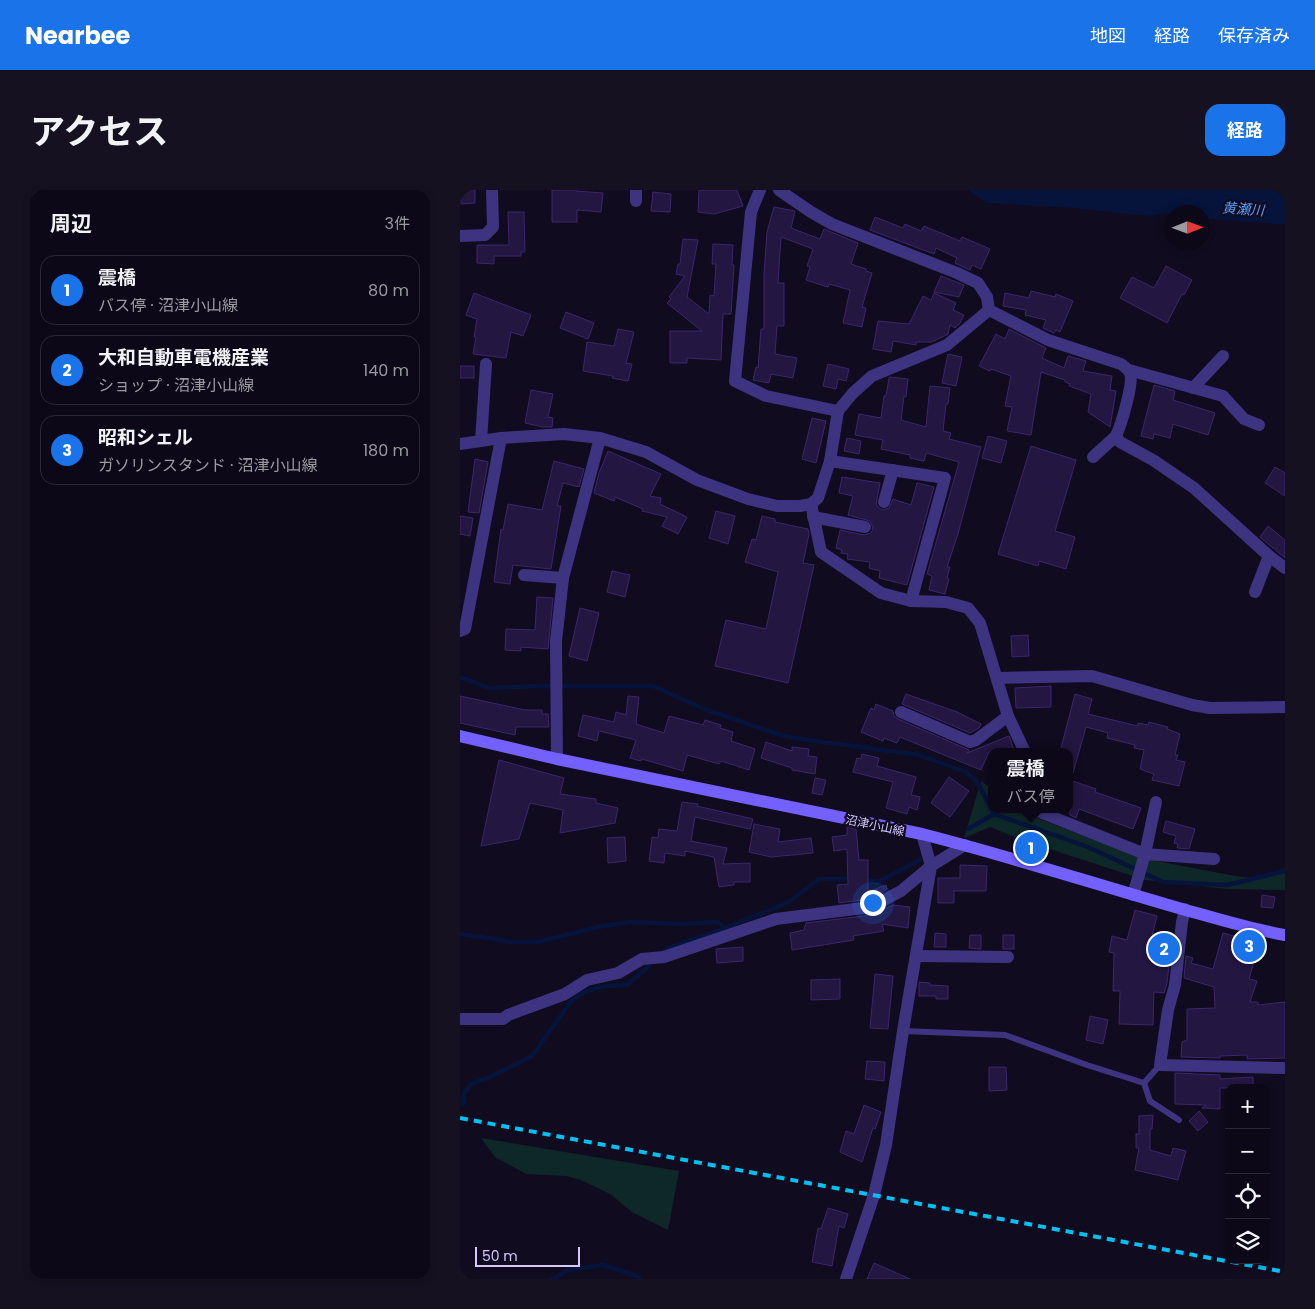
<!DOCTYPE html>
<html lang="ja">
<meta charset="utf-8">
<style>
body{margin:0;font-family:Poppins,"Noto Sans JP",sans-serif;background:#151120;color:#f1f3f6}
.controls{position:absolute;right:15px;bottom:15px;display:grid;overflow:hidden;border-radius:10px;box-shadow:0 2px 8px #0003}
.controls button{width:45px;height:45px;display:grid;place-items:center;padding:0;border:0;border-bottom:1px solid #2c2936;background:#0c0817;color:#f1f3f6;font:25px sans-serif}
.compass{position:absolute;left:705px;top:15px;width:45px;height:45px;border-radius:50%;background:#0c0817;box-shadow:0 2px 8px #0003;rotate:89deg}
.scale{position:absolute;left:15px;bottom:12px;width:105px;box-sizing:border-box;padding-left:5px;border:2px solid #d4c8ff;border-top:0;font-size:14px;line-height:18px;white-space:nowrap;color:#d4c8ff;-webkit-text-stroke:4px #100b1f;paint-order:stroke}
.you{position:absolute;left:412px;top:712px;width:18px;height:18px;margin:-12px;border:4px solid #fff;border-radius:50%;background:#1a73e8;box-shadow:0 0 0 8px #1a73e833}
.badge{display:grid;place-items:center;width:32px;height:32px;border-radius:50%;background:#1a73e8;color:#fff;font-size:16px;font-weight:700}
.pin{position:absolute;translate:-50% -50%;border:2px solid #fff;box-shadow:0 1px 5px #0006}
.popup{position:absolute;left:528px;top:558px;width:85px;height:65px;box-sizing:border-box;display:grid;place-content:center;border-radius:10px;background:#0c0817;filter:drop-shadow(0 1px 4px #0005);font-size:16px;white-space:nowrap;color:#9a9aa1}
.popup b{font-size:19px;color:#f1f3f6}
.popup::after{content:'';position:absolute;left:50%;top:100%;margin-left:-10px;border:10px solid transparent;border-top-color:#0c0817}
.list{margin:0;padding:0;list-style:none}
h2{display:flex;justify-content:space-between;align-items:center;height:65px;margin:0;padding:0 20px;font-size:21px}
h2 small{font-size:16px;font-weight:400;color:#9a9aa1}
.list li{display:grid;grid-template-columns:32px 1fr auto;gap:15px;align-items:center;box-sizing:border-box;height:70px;margin:0 10px 10px;padding:0 10px;border:1px solid #2c2936;border-radius:15px}
.list b{display:block;font-size:19px;white-space:nowrap}
.list p{margin:0;font-size:16px;white-space:nowrap;color:#9a9aa1}
.list em{font-size:16px;font-style:normal;color:#9a9aa1}
.icon{flex:none;width:28px;height:28px;fill:none;stroke:currentColor;stroke-width:2;stroke-linecap:round;stroke-linejoin:round}
.map{position:relative;flex:none;width:825px;height:1089px;overflow:hidden;border-radius:15px}
header{display:flex;align-items:center;gap:30px;box-sizing:border-box;height:70px;padding:0 25px;background:#1a73e8;color:#fff}
header strong{font-size:24px}
nav{display:flex;gap:28px;margin-inline-start:auto;font-size:18px}
.intro{display:flex;align-items:center;justify-content:space-between;box-sizing:border-box;height:120px;padding:0 30px}
h1{margin:0;font-size:35px}
.button{padding:12px 22px;border-radius:15px;background:#1a73e8;color:#fff;font-size:18px;font-weight:700}
main{display:flex;gap:30px;padding:0 30px}
aside{flex:1;background:#0c0817;border-radius:15px;box-shadow:0 2px 8px #0003}
.map>svg:first-child{display:block}
.green{fill:#0e2729}
.water{fill:#06143c}
.lines{fill:none;stroke-linecap:round;stroke-linejoin:round}
.stream{stroke:#06143c;stroke-width:4.5}
.river{stroke:#06143c;stroke-width:25}
.building{fill:#231641;stroke:#3c266e}
.lane{stroke:#3e3381;stroke-width:6}
.street{stroke:#3e3381;stroke-width:12}
.secondary{stroke:#745fff;stroke-width:12}
.rail{stroke:#00c1f3;stroke-width:4;stroke-dasharray:8 6;stroke-linecap:butt}
.labels{text-anchor:middle;dominant-baseline:central;stroke-width:4.5;stroke-linejoin:round;paint-order:stroke}
.street-label{font-size:12px;fill:#d4c8ff;stroke:#100b1f}
.water-label{font-size:14px;font-style:italic;fill:#569fff;stroke:#100b1f}
</style>
<header>
<strong>Nearbee</strong>
<nav><a>地図</a><a>経路</a><a>保存済み</a></nav>
</header>
<div class="intro"><h1>アクセス</h1><a class="button">経路</a></div>
<main>
<aside>
<h2>周辺<small>3件</small></h2>
<ul class="list">
<li><span class="badge">1</span><div><b>震橋</b><p>バス停 · 沼津小山線</p></div><em>80 m</em></li>
<li><span class="badge">2</span><div><b>大和自動車電機産業</b><p>ショップ · 沼津小山線</p></div><em>140 m</em></li>
<li><span class="badge">3</span><div><b>昭和シェル</b><p>ガソリンスタンド · 沼津小山線</p></div><em>180 m</em></li>
</ul>
</aside>
<div class="map">
<svg width="825" height="1089" viewBox="0 0 825 1089">
<rect width="100%" height="100%" fill="#100b1f"/>
<g class="green">
<polygon points="521,591 532,599 532,619 564,619 579,629 686,669 775,686 795,688 825,678 825,700 767,699 685,690 562,650 530,637 504,648"/>
<polygon points="21,948 219,981 208,1040 172,1022 150,1004 121,990 106,986 66,984 35,967"/>
</g>
<polygon class="water" points="508,0 825,0 825,25 787,11 687,26 615,18 527,13"/>
<g class="lines">
<g class="stream">
<polyline points="0,487 29,498 75,496 193,496 244,519 321,545 341,549 459,565 506,582 518,593 534,624 628,657 703,692 767,695 825,681"/>
<polyline points="508,639 534,624"/>
<polyline points="402,690 418,692 460,670"/>
<polyline points="0,744 54,752 77,752 143,736 171,732 222,734 258,732 265,738 327,713 359,689 392,689"/>
<polyline points="201,763 208,758 265,738"/>
<polyline points="3,914 4,903 11,894 32,886 72,866 112,810 127,801 147,796 167,795 186,779 192,771"/>
<polyline points="92,1089 108,1080 143,1075 177,1086 180,1089"/>
</g>
<polyline class="river" points="715,14 825,22"/>
</g>
<g class="building">
<polygon points="0,0 15,0 15,13 1,14"/>
<polygon points="92,0 116,0 116,1 143,3 141,22 117,20 117,32 92,32"/>
<polygon points="239,0 277,0 283,16 254,24 238,22"/>
<polygon points="193,2 211,4 210,22 191,21"/>
<polygon points="314,17 335,21 331,38 360,49 364,39 398,53 391,74 406,79 406,81 412,83 402,117 406,118 402,137 383,133 390,100 369,94 368,97 346,90 350,77 347,76 353,59 321,47 318,93 324,93 324,136 317,136 315,164 337,168 333,188 311,184 309,193 293,190 296,177 298,178 301,139 304,139 304,84 307,42"/>
<polygon points="48,22 64,22 65,62 61,62 61,66 34,66 34,74 17,73 17,55 49,55"/>
<polygon points="415,27 443,38 445,34 461,41 464,36 500,51 502,47 530,59 521,79 512,75 510,80 495,73 497,68 476,58 474,64 410,40"/>
<polygon points="223,49 238,50 227,107 249,124 250,105 254,106 256,74 252,74 253,54 273,55 272,75 274,75 271,124 263,124 261,170 227,168 227,173 210,173 210,141 242,141 207,113 211,109 209,107 225,86 216,84 218,74 220,74"/>
<polygon points="706,76 732,90 724,105 722,104 707,133 660,108 672,87 694,98"/>
<polygon points="481,86 504,95 499,107 474,102"/>
<polygon points="571,101 595,107 596,104 613,111 600,142 596,140 594,143 583,138 586,130 565,125 566,120 543,116 545,103 569,108"/>
<polygon points="14,103 71,125 63,146 51,142 46,168 13,164 16,147 14,147 17,129 6,125"/>
<polygon points="474,103 496,113 493,120 504,125 500,133 495,138 490,135 488,144 472,152 456,152 456,155 433,151 431,162 413,159 418,131 449,134 463,106 471,110"/>
<polygon points="106,122 134,133 128,149 100,138"/>
<polygon points="158,139 174,142 166,173 172,174 168,191 152,188 153,186 123,181 127,152 154,156"/>
<polygon points="549,139 586,158 582,168 604,178 608,166 626,171 623,181 652,186 650,200 656,201 650,237 628,222 631,204 609,196 610,194 605,192 605,190 581,182 571,245 547,241 552,217 545,216 551,186 531,179 530,181 519,176 536,144 545,149"/>
<polygon points="488,164 502,167 496,196 482,193"/>
<polygon points="368,174 389,179 386,191 378,189 376,199 363,196"/>
<rect x="0" y="176" width="14" height="12"/>
<polygon points="430,187 448,189 446,207 444,206 441,230 466,237 470,196 490,198 488,214 486,214 483,241 491,243 489,249 521,257 498,344 487,377 490,377 487,388 489,389 485,404 469,400 472,386 467,384 499,272 466,263 464,271 450,268 450,265 421,259 423,250 395,245 399,224 421,228 424,206 426,206 429,188"/>
<polygon points="694,195 715,201 713,210 755,223 748,245 713,234 710,248 694,244 693,249 681,246"/>
<polygon points="71,200 93,204 88,227 93,228 92,237 83,237 65,233"/>
<polygon points="352,228 366,231 356,273 342,269"/>
<polygon points="528,246 547,251 541,273 522,268"/>
<polygon points="387,248 401,251 399,264 384,261"/>
<polygon points="571,256 616,270 595,341 615,347 606,379 579,371 578,376 538,364"/>
<polygon points="148,261 201,284 190,306 201,308 200,314 227,327 218,344 202,336 207,327 182,321 183,319 155,307 154,311 134,303 139,283"/>
<polygon points="15,269 28,272 19,323 8,322"/>
<polygon points="94,271 124,279 119,297 103,293 97,316 101,316 91,379 53,375 50,394 34,392 41,339 43,340 48,314 82,320"/>
<polygon points="815,277 825,283 825,306 805,293"/>
<polygon points="382,287 420,293 416,314 418,317 422,320 429,318 433,309 451,315 457,293 474,297 447,395 419,388 420,381 409,378 410,372 387,369 388,364 381,363 382,360 376,358 380,340 404,345 411,343 413,338 410,331 388,325 393,306 379,303"/>
<polygon points="256,321 275,326 268,354 249,348"/>
<polygon points="0,326 13,328 10,346 0,344"/>
<polygon points="302,326 315,329 315,332 348,339 349,344 343,373 354,375 328,493 255,476 266,430 306,439 318,382 285,372 292,349 296,350"/>
<polygon points="808,336 825,350 825,368 800,347"/>
<polygon points="152,381 170,385 165,407 147,402"/>
<polygon points="77,407 93,408 88,459 61,457 61,461 45,460 46,439 75,440"/>
<polygon points="120,418 139,423 127,471 109,466"/>
<polygon points="568,445 569,466 552,467 551,446"/>
<polygon points="591,496 591,517 556,518 555,498"/>
<polygon points="446,504 497,522 521,534 519,538 510,543 442,514"/>
<polygon points="615,504 632,509 628,524 678,536 678,533 688,535 689,532 708,537 707,539 720,544 715,565 718,565 716,570 725,572 719,596 692,590 694,584 680,579 684,560 674,558 675,555 647,548 648,543 626,537 613,583 610,583 610,562 600,562"/>
<polygon points="0,506 65,520 82,520 82,524 88,524 89,537 56,537 55,545 0,533"/>
<polygon points="168,506 179,507 176,534 204,543 209,526 243,535 245,530 261,535 260,538 273,542 271,551 295,559 289,580 261,571 259,574 227,565 223,581 182,569 181,571 170,568 176,550 139,541 137,551 118,546 123,525 154,532 156,522 166,525"/>
<polygon points="416,514 433,521 434,526 438,529 509,560 507,563 549,546 555,562 529,562 521,580 440,547 437,553 424,548 423,551 401,542 411,518 414,520"/>
<polygon points="306,552 332,561 332,557 349,559 348,566 357,567 355,584 332,580 332,578 301,568"/>
<polygon points="402,564 419,568 417,576 456,587 451,605 460,607 457,620 449,617 447,624 426,618 433,592 393,582 397,568 401,569"/>
<polygon points="39,570 104,588 100,604 136,609 136,613 158,618 155,633 100,643 103,620 70,613 59,649 21,656"/>
<polygon points="489,587 509,601 490,627 471,613"/>
<polygon points="355,588 366,590 362,605 352,603"/>
<polygon points="610,590 636,599 635,602 681,618 673,639 619,619 616,628 610,625"/>
<polygon points="222,612 238,614 237,616 293,629 290,639 235,627 231,651 267,658 263,674 290,673 290,692 274,692 274,695 259,697 254,667 225,661 225,666 205,663 204,673 189,671 192,647 198,648 199,639 217,641"/>
<polygon points="706,631 735,639 729,659 717,658 718,654 714,653 716,646 703,642"/>
<polygon points="294,634 320,639 318,652 351,648 353,663 311,667 289,662"/>
<polygon points="387,637 396,639 399,670 408,670 408,702 426,695 427,699 408,709 379,713 377,695 388,694 387,659 374,661 372,647 387,645"/>
<polygon points="165,647 166,671 148,673 147,648"/>
<polygon points="500,675 527,676 526,701 494,701 494,713 478,713 478,688 500,688"/>
<polygon points="802,705 815,707 813,718 801,717"/>
<polygon points="433,715 450,717 448,738 422,734 424,741 393,746 394,750 332,760 330,743 344,740 346,733 412,725"/>
<polygon points="675,720 697,726 692,745 712,750 707,793 704,803 694,802 693,835 659,834 660,801 653,801 654,763 649,762 652,746 667,750"/>
<polygon points="475,743 486,744 486,757 474,757"/>
<polygon points="763,743 799,753 789,789 797,791 790,812 798,812 798,815 825,812 825,868 787,869 787,865 760,866 760,868 721,867 722,852 727,850 727,819 755,818 754,797 724,788 726,766 733,768 731,773 753,779"/>
<polygon points="510,745 521,745 521,759 509,758"/>
<rect x="543" y="745" width="11" height="14"/>
<polygon points="283,757 283,771 257,773 256,759"/>
<polygon points="415,784 433,786 428,839 410,838"/>
<polygon points="380,789 380,809 351,810 351,790"/>
<polygon points="459,792 470,793 470,795 488,796 488,809 476,809 476,806 459,806"/>
<polygon points="630,826 648,830 643,854 626,850"/>
<polygon points="407,871 425,872 424,891 405,889"/>
<polygon points="529,877 546,877 547,900 529,901"/>
<polygon points="715,883 760,885 760,889 793,887 793,898 760,898 760,919 742,918 746,915 715,914"/>
<polygon points="404,915 421,922 415,939 413,938 402,972 380,962 386,941 394,944"/>
<polygon points="739,921 748,932 738,941 729,931"/>
<polygon points="693,925 692,939 690,939 690,960 711,966 713,958 726,961 718,990 675,980 679,958 676,958 676,944 679,944 679,926"/>
<polygon points="368,1018 388,1024 384,1038 379,1036 372,1076 352,1072 358,1038 361,1039"/>
<polygon points="414,1073 450,1089 407,1089"/>
</g>
<g class="lines">
<g class="lane">
<polyline points="443,841 545,845 627,875 684,893 700,875"/>
<polyline points="684,893 690,911 719,930"/>
</g>
<g class="street">
<polyline points="176,0 176,11"/>
<polyline points="300,0 291,22 275,191 306,206 378,221"/>
<path d="M319,0L351,22L372,34L497,83L518,93L527,107L529,120L588,150L661,174C665,177 668,179 670,183C674,193 661,235 656,246L660,252L693,270L734,298L809,366L825,378"/>
<polyline points="0,46 25,45 33,37 32,0"/>
<polyline points="669,180 763,206 784,229 799,235"/>
<polyline points="733,198 763,166"/>
<polyline points="21,251 26,174"/>
<polyline points="0,254 41,248 104,244 140,248 186,262 237,290 288,309 317,316 340,316 351,314 358,308 370,271 378,221 393,203 412,186 487,155 529,120"/>
<polyline points="633,267 656,246"/>
<polyline points="370,271 485,288 451,411"/>
<polyline points="424,312 433,280"/>
<polyline points="351,314 361,362 421,403 451,411 486,412 508,418 520,433 548,526 565,562"/>
<polyline points="353,327 405,337"/>
<polyline points="64,385 103,388"/>
<polyline points="795,402 809,366"/>
<polyline points="0,441 5,439 41,248"/>
<polyline points="537,488 632,486 732,515 750,518 825,517"/>
<polyline points="441,522 510,552 516,550 548,526"/>
<polyline points="97,569 96,451 103,388 140,248"/>
<polyline points="581,619 580,622 685,664 754,669"/>
<polyline points="673,705 685,664 696,612"/>
<polyline points="725,719 722,732 715,795 708,820 700,875 825,878"/>
<polyline points="456,766 548,767"/>
<polyline points="0,829 43,829 48,825 105,804 127,790 158,783 182,769 204,767 316,729 411,717 441,701 471,676 462,644"/>
<polyline points="386,1089 414,1005 426,955 443,841 471,676 505,655"/>
</g>
<path class="secondary" d="M0,546L97,569L462,644C549,666 635,694 722,719C756,728 790,739 825,745"/>
<polyline class="rail" points="0,928 825,1082"/>
</g>
<g class="labels">
<g class="street-label">
<text transform="translate(415 635) rotate(12)">沼津小山線</text>
</g>
<g class="water-label">
<text transform="translate(783 19) rotate(4)">黄瀬川</text>
</g>
</g>
</svg>
<div class="controls">
<button>+</button>
<button>−</button>
<button><svg class="icon" aria-label="locate" viewBox="0 0 24 24"><circle cx="12" cy="12" r="6"/><path d="M12 2v4M12 18v4M2 12h4M18 12h4"/></svg></button>
<button><svg class="icon" aria-label="layers" viewBox="0 0 24 24"><path d="M12 4l9 5-9 5-9-5zM3 14l9 5 9-5"/></svg></button>
</div>
<svg class="compass" viewBox="-18 -18 36 36"><path d="M0-13l5 13h-10z" fill="#e53935"/><path d="M0 13l5-13h-10z" fill="#9a9aa1"/></svg>
<div class="scale">50 m</div>
<div class="you"></div>
<div class="pin badge" style="left:571px;top:658px">1</div>
<div class="popup"><b>震橋</b>バス停</div>
<div class="pin badge" style="left:704px;top:759px">2</div>
<div class="pin badge" style="left:789px;top:756px">3</div>
</div>
</main>
